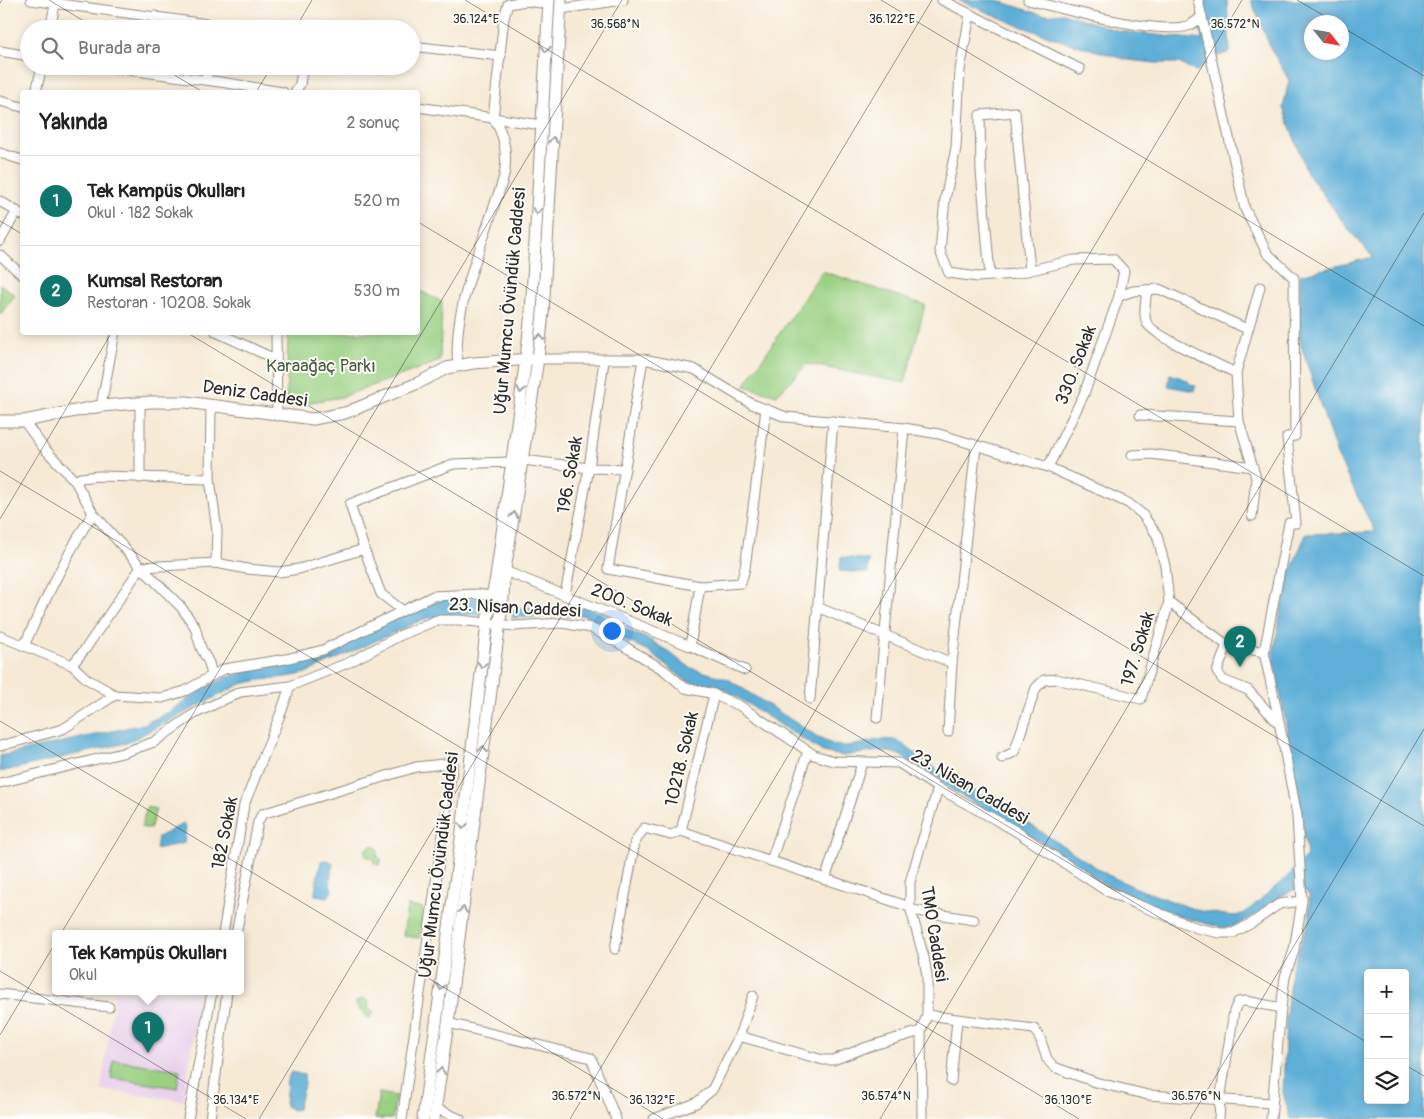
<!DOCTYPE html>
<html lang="tr">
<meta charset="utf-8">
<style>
body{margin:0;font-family:Pangolin,sans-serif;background:#f6f6f6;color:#222}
.controls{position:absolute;right:15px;bottom:15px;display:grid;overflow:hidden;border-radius:5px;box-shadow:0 2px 8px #0003}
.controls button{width:45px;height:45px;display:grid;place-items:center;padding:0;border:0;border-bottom:1px solid #e0e0e0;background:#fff;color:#222;font:25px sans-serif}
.compass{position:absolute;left:1304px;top:15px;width:45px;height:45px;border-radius:50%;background:#fff;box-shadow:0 2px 8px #0003;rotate:121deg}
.you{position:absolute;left:611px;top:630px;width:18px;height:18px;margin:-12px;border:4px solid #fff;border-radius:50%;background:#1a73e8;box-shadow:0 0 0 8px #1a73e833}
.badge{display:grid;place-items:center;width:32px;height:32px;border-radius:50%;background:#0f766e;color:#fff;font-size:16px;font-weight:700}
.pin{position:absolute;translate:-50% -41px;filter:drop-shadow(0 1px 2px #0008)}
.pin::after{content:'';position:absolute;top:26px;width:18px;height:15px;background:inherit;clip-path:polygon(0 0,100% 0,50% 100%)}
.popup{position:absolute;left:52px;top:930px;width:192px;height:65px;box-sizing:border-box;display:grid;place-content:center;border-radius:5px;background:#fff;filter:drop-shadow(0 1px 4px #0005);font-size:16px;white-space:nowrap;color:#767676}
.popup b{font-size:19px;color:#222}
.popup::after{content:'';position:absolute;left:50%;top:100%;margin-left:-10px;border:10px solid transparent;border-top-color:#fff}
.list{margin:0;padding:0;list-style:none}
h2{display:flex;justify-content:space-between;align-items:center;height:65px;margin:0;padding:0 20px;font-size:21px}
h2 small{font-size:16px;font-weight:400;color:#767676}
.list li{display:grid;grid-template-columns:32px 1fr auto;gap:15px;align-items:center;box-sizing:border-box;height:90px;padding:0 20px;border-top:1px solid #e0e0e0}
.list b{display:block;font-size:19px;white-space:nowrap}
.list p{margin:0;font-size:16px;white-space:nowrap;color:#767676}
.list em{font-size:16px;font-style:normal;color:#767676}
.icon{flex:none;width:28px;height:28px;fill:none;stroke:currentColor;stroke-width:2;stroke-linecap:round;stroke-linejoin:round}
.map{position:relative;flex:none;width:1424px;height:1119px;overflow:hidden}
.search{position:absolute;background:#fff;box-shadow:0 2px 8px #0003;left:20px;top:20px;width:400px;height:55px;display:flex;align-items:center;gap:12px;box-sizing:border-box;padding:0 18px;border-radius:28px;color:#767676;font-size:19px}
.panel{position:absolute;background:#fff;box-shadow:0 2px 8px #0003;left:20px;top:90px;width:400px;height:245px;border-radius:5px}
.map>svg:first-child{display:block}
.built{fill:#ead1ec}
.green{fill:#99d082;stroke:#627e56}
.water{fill:#5dafd8;stroke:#446d82;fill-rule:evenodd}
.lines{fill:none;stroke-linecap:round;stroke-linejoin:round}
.minor-casing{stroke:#908a80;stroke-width:11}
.tertiary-casing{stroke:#908a80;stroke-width:13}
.minor{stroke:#fff;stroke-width:9}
.tertiary{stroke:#fff;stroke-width:11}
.oneway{stroke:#a0a0a0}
.ticks{fill:none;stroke:#2b2b2b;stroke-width:1;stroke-opacity:0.45}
.labels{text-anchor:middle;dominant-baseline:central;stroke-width:4;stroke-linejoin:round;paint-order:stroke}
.street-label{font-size:18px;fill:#2b2b2b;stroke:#fdfcf7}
.park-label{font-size:18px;fill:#4c5d45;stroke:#fdfcf7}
.ticks-label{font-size:12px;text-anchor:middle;fill:#2b2b2b;stroke:#fdfcf7;stroke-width:4;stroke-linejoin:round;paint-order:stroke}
</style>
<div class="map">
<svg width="1424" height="1119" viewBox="0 0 1424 1119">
<rect width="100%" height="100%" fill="#fdfcf7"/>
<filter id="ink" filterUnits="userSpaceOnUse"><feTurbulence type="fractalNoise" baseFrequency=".02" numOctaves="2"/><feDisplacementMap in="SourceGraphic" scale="10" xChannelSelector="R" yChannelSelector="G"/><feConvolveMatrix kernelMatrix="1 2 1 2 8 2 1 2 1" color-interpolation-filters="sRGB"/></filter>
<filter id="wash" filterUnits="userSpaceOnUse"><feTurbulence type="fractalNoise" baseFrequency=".0096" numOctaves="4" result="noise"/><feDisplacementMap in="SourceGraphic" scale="20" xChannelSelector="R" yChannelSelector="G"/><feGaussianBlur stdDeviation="1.12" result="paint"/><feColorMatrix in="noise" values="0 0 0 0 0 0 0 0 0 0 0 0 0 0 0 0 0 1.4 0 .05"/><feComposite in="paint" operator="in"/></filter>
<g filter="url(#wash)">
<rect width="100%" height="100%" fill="#f6ead5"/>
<polygon class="built" points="115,992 200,992 184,1101 101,1090"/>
<g class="green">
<polygon points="822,271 925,305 905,383 807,364 777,395 744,386"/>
<polygon points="0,284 15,295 0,315"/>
<polygon points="418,290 442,302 440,361 342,397 286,406 288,333 418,332"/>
<polygon points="147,807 156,809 150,829 141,827"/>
<polygon points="370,846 375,846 378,849 377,856 382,860 379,865 374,863 373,859 366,856 365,850"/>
<polygon points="407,906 423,908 419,938 403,936"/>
<polygon points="363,998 369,1002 368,1008 372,1010 373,1012 370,1018 365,1016 364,1011 357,1008 356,1002"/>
<polygon points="114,1060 180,1070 177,1088 111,1078"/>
<polygon points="379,1093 396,1096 392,1119 375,1119"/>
</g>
<g class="water">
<polygon points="958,0 996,0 1036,13 1044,15 1063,13 1119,31 1202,40 1197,0 1227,0 1230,52 1208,59 1196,72 1179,63 1155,63 1128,60 1066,42 1020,26"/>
<path d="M1251,0H1424V1119H1290L1283,1092L1286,1016L1291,970L1310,918L1309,894L1299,887L1281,896L1257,914L1235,926L1223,928L1185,918L1139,900L1100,882L1050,848L939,782L903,757L894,753L880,751L842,756L823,752L729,692L721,688L703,686L685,680L648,651L623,639L589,617L581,615L512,618L514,608L582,606L598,612L627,630L652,641L691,668L728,679L821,739C827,742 833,745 839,746C859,748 878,735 898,741L938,770L1023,820L1108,875L1136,888L1196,910L1225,915L1235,916L1242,914L1251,908L1288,876L1307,856L1297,783L1273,656L1286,582L1306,534L1375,532L1337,455L1300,343V275L1373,257L1348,229L1307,172L1283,108L1289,80L1271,49ZM1312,22H1342V52H1312ZM1368,973H1405V1100H1368Z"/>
<polygon points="1170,374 1187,380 1191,385 1196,386 1194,391 1168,386"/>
<polygon points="841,557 869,560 868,573 839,571"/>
<path d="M470,598L486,599L483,615C462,614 442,614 421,620L306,673C285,679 262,678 241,684L126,743L0,772V756L144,724L169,712L203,689L225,678L255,669L291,665L304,662L433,602L446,599Z"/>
<polygon points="183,824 186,827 184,843 156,849 158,837"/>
<path d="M327,860L333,863L330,883L332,891L328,897L315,895C315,884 319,873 321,861Z"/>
<polygon points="291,1072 304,1075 305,1085 302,1091 298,1109 292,1110 285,1106 287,1080"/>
</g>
</g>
<g filter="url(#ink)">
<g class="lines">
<g class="minor-casing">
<g id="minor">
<polyline points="31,0 207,24 211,29"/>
<polyline points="942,0 1080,69"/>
<path d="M1028,0C1061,8 1162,37 1190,25C1194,23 1199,19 1202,16"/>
<polyline points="1198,0 1245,209 1267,253 1294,278 1295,436 1287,437 1296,523 1289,523 1264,652 1277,711 1297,816 1302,901 1294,950 1285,977 1281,1008 1271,1119"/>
<polyline points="561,9 623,0"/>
<polyline points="970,14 960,70 956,148 945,199 940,251 949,273 978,277 1014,274 1074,260 1113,259 1124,271 1119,296 1084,394 1048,467"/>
<polyline points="50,29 56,0"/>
<polyline points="153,29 155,16"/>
<polyline points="411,46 501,56"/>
<polyline points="0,51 29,56"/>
<polyline points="98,66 220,82 283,92"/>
<polyline points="206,80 208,66"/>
<polyline points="36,92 42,66"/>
<polyline points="295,92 300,84 303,66"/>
<polyline points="0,101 22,107"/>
<polyline points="418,107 541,125"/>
<polyline points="0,153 22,160"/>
<polyline points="0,201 22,215"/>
<polyline points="0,241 17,211"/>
<polyline points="0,255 22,275"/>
<polyline points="990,276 981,171 980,115 1015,112 1030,270"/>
<path d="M1147,290C1146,299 1143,312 1146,321C1149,335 1220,365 1236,373"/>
<polyline points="1119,296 1133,291 1159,289 1247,329"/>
<polyline points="216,332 275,359"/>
<polyline points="276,332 277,416"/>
<polyline points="538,359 643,359 694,369 752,404 786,417 904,428 939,434 1048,467 1128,503 1142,514 1157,535 1165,566 1169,602 1141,699 1056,679 1044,680 1036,688 1014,752 1002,758"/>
<polyline points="643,359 608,569 700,586 741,583 745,568 766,409"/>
<path d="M458,366C452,312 478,257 494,206C498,194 504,181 505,169C507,150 504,133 493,118L504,18L508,4L526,1L549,4"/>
<polyline points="140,403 140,478"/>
<polyline points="101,406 115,332"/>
<polyline points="211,406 210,479 217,531 216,563"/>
<polyline points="1140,415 1239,421"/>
<polyline points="24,421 43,447 75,481 93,513 141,567 181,607 195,627 201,648 209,663 212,675"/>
<polyline points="1132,455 1151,454 1253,467"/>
<polyline points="523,460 589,468 625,469"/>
<polyline points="75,481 80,478 99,476 210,479"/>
<polyline points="1252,516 1256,478 1239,421 1236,373 1260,287"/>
<polyline points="505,571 690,646 745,670"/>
<polyline points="565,595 589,468 604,361"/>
<polyline points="1169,602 1227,645 1264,652"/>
<polyline points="817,607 952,663"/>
<polyline points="402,610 381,594 364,549 350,504 453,464 511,462"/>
<polyline points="0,636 72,665 87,679 115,695 162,698 185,691 224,669 286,659 323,650 433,596 477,594 498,597"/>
<polyline points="1227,645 1217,672 1223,680 1248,690 1279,724"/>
<path d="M24,646C45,600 66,555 93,513"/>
<polyline points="690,646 700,586"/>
<polyline points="72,665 86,648 141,567 216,563 247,569 279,572 299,569 364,549"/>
<polyline points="810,699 833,421"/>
<polyline points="877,718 904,428"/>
<polyline points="948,732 952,663 976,447"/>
<polyline points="0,746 63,729 115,695"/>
<polyline points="0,783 122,753 154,742 194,714 240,692 290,686 350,662 399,636 437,620 459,620 514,626 562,623 591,628 629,649 664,670 685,688 710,693 740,706 814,755 834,761 899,763 938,788 1014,830 1105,890 1136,904 1197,928 1220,933 1233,933 1252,923 1279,904 1302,901"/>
<polyline points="681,831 714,694"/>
<polyline points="771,861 808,751"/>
<polyline points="825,880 862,763"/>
<polyline points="912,910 974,920"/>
<polyline points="223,934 244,805 282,710 290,686"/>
<polyline points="236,934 258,822 262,814 416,767 453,763 402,1119"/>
<polyline points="615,949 635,842 644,828 671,835 681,831 910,907"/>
<polyline points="0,994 109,1007"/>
<polyline points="927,1015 1034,1029 1040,1038 1047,1059 1054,1067 1095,1082 1148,1095 1272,1103"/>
<polyline points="448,1023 591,1058 616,1119"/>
<polyline points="739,1036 823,1060 833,1060 867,1047 921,1031"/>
<polyline points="951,1081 957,1020"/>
<polyline points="435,1108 460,1119"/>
<polyline points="188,1119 212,992"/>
<polyline points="210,1119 227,992"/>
<polyline points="654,1119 696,1103 712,1090 739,1036 753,996"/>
<polyline points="922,1119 921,1031 927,1015 927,976 924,958 910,907 910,882 938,788"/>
<polyline points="1219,1119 1220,1100 1234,1011 1238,1002 1246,1001 1281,1008"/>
</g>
</g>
<g class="tertiary-casing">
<g id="tertiary">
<polyline points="0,421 24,421 101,406 151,402 186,402 313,419 345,413 418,383 447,368 473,363 532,359"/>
<polyline points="423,1119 461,839 488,616 496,577 526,358 531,313 549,0"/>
<polyline points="434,1119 448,1023 503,598 504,576 538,359 543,313 561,0"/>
</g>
</g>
<use href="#minor" class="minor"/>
<use href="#tertiary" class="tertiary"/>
</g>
<defs><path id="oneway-chevron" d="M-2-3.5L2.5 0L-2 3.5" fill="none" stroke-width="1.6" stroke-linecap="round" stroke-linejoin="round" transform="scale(1.25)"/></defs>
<g class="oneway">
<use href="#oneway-chevron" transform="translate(546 49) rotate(94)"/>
<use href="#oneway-chevron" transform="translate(553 140) rotate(-87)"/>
<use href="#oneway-chevron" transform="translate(537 211) rotate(94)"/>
<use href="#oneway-chevron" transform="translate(540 337) rotate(-84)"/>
<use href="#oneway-chevron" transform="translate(521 390) rotate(99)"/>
<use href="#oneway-chevron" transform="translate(514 515) rotate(-81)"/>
<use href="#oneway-chevron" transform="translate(482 665) rotate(97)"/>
<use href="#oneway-chevron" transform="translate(483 749) rotate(-83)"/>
<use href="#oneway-chevron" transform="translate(463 826) rotate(97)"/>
<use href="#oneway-chevron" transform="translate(463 910) rotate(-83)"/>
<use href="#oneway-chevron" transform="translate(441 987) rotate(98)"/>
<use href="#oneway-chevron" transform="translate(441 1071) rotate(-82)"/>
</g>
</g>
<path class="ticks" d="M49,0L97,29M465,0L1424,576M881,0L1424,326M1297,0L1335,22M0,3L2,0M1342,27L1424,76M295,29L312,0M159,66L203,92M256,92L272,66M0,221L22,234M418,222L1424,826M186,332L1368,1043M0,471L1079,1119M0,519L112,332M0,721L663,1119M0,971L246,1119M0,1035L622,0M1405,1065L1424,1076M259,1119L932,0M570,1119L1242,0M880,1119L1424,213M1190,1119L1424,729"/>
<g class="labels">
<g class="street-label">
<text transform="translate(510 301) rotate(-85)">Uğur Mumcu Övündük Caddesi</text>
<text transform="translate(1076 365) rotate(-69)">330. Sokak</text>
<text transform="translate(255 394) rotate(8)">Deniz Caddesi</text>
<text transform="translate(570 475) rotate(-80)">196. Sokak</text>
<text transform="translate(632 605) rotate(22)">200. Sokak</text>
<text transform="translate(515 608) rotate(3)">23. Nisan Caddesi</text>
<text transform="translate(1138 649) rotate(-73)">197. Sokak</text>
<text transform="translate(682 759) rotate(-77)">10218. Sokak</text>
<text transform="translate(970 787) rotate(30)">23. Nisan Caddesi</text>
<text transform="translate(225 833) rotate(-79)">182 Sokak</text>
<text transform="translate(439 865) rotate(-83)">Uğur Mumcu Övündük Caddesi</text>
<text transform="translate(934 934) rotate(81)">TMO Caddesi</text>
</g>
<g class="park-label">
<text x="321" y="366">Karaağaç Parkı</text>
</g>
</g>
<g class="ticks-label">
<text x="476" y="23">36.124°E</text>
<text x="892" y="23">36.122°E</text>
<text x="615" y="28">36.568°N</text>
<text x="1235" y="28">36.572°N</text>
<text x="576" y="1100">36.572°N</text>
<text x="886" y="1100">36.574°N</text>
<text x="1196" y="1100">36.576°N</text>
<text x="236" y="1104">36.134°E</text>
<text x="652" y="1104">36.132°E</text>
<text x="1068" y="1104">36.130°E</text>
</g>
</svg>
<div class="controls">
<button>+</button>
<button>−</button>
<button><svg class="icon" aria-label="layers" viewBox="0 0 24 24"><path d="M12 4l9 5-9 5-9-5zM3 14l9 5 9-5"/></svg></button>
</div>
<svg class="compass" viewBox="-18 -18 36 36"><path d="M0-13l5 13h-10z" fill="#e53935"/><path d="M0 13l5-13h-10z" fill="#767676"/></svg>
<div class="you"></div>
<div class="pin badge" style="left:148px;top:1053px">1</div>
<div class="popup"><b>Tek Kampüs Okulları</b>Okul</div>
<div class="pin badge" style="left:1240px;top:667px">2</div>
<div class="search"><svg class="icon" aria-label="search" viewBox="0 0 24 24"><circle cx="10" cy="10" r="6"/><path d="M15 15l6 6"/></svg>Burada ara</div>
<section class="panel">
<h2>Yakında<small>2 sonuç</small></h2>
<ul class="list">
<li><span class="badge">1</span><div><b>Tek Kampüs Okulları</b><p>Okul · 182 Sokak</p></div><em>520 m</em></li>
<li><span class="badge">2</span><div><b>Kumsal Restoran</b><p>Restoran · 10208. Sokak</p></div><em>530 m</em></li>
</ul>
</section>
</div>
